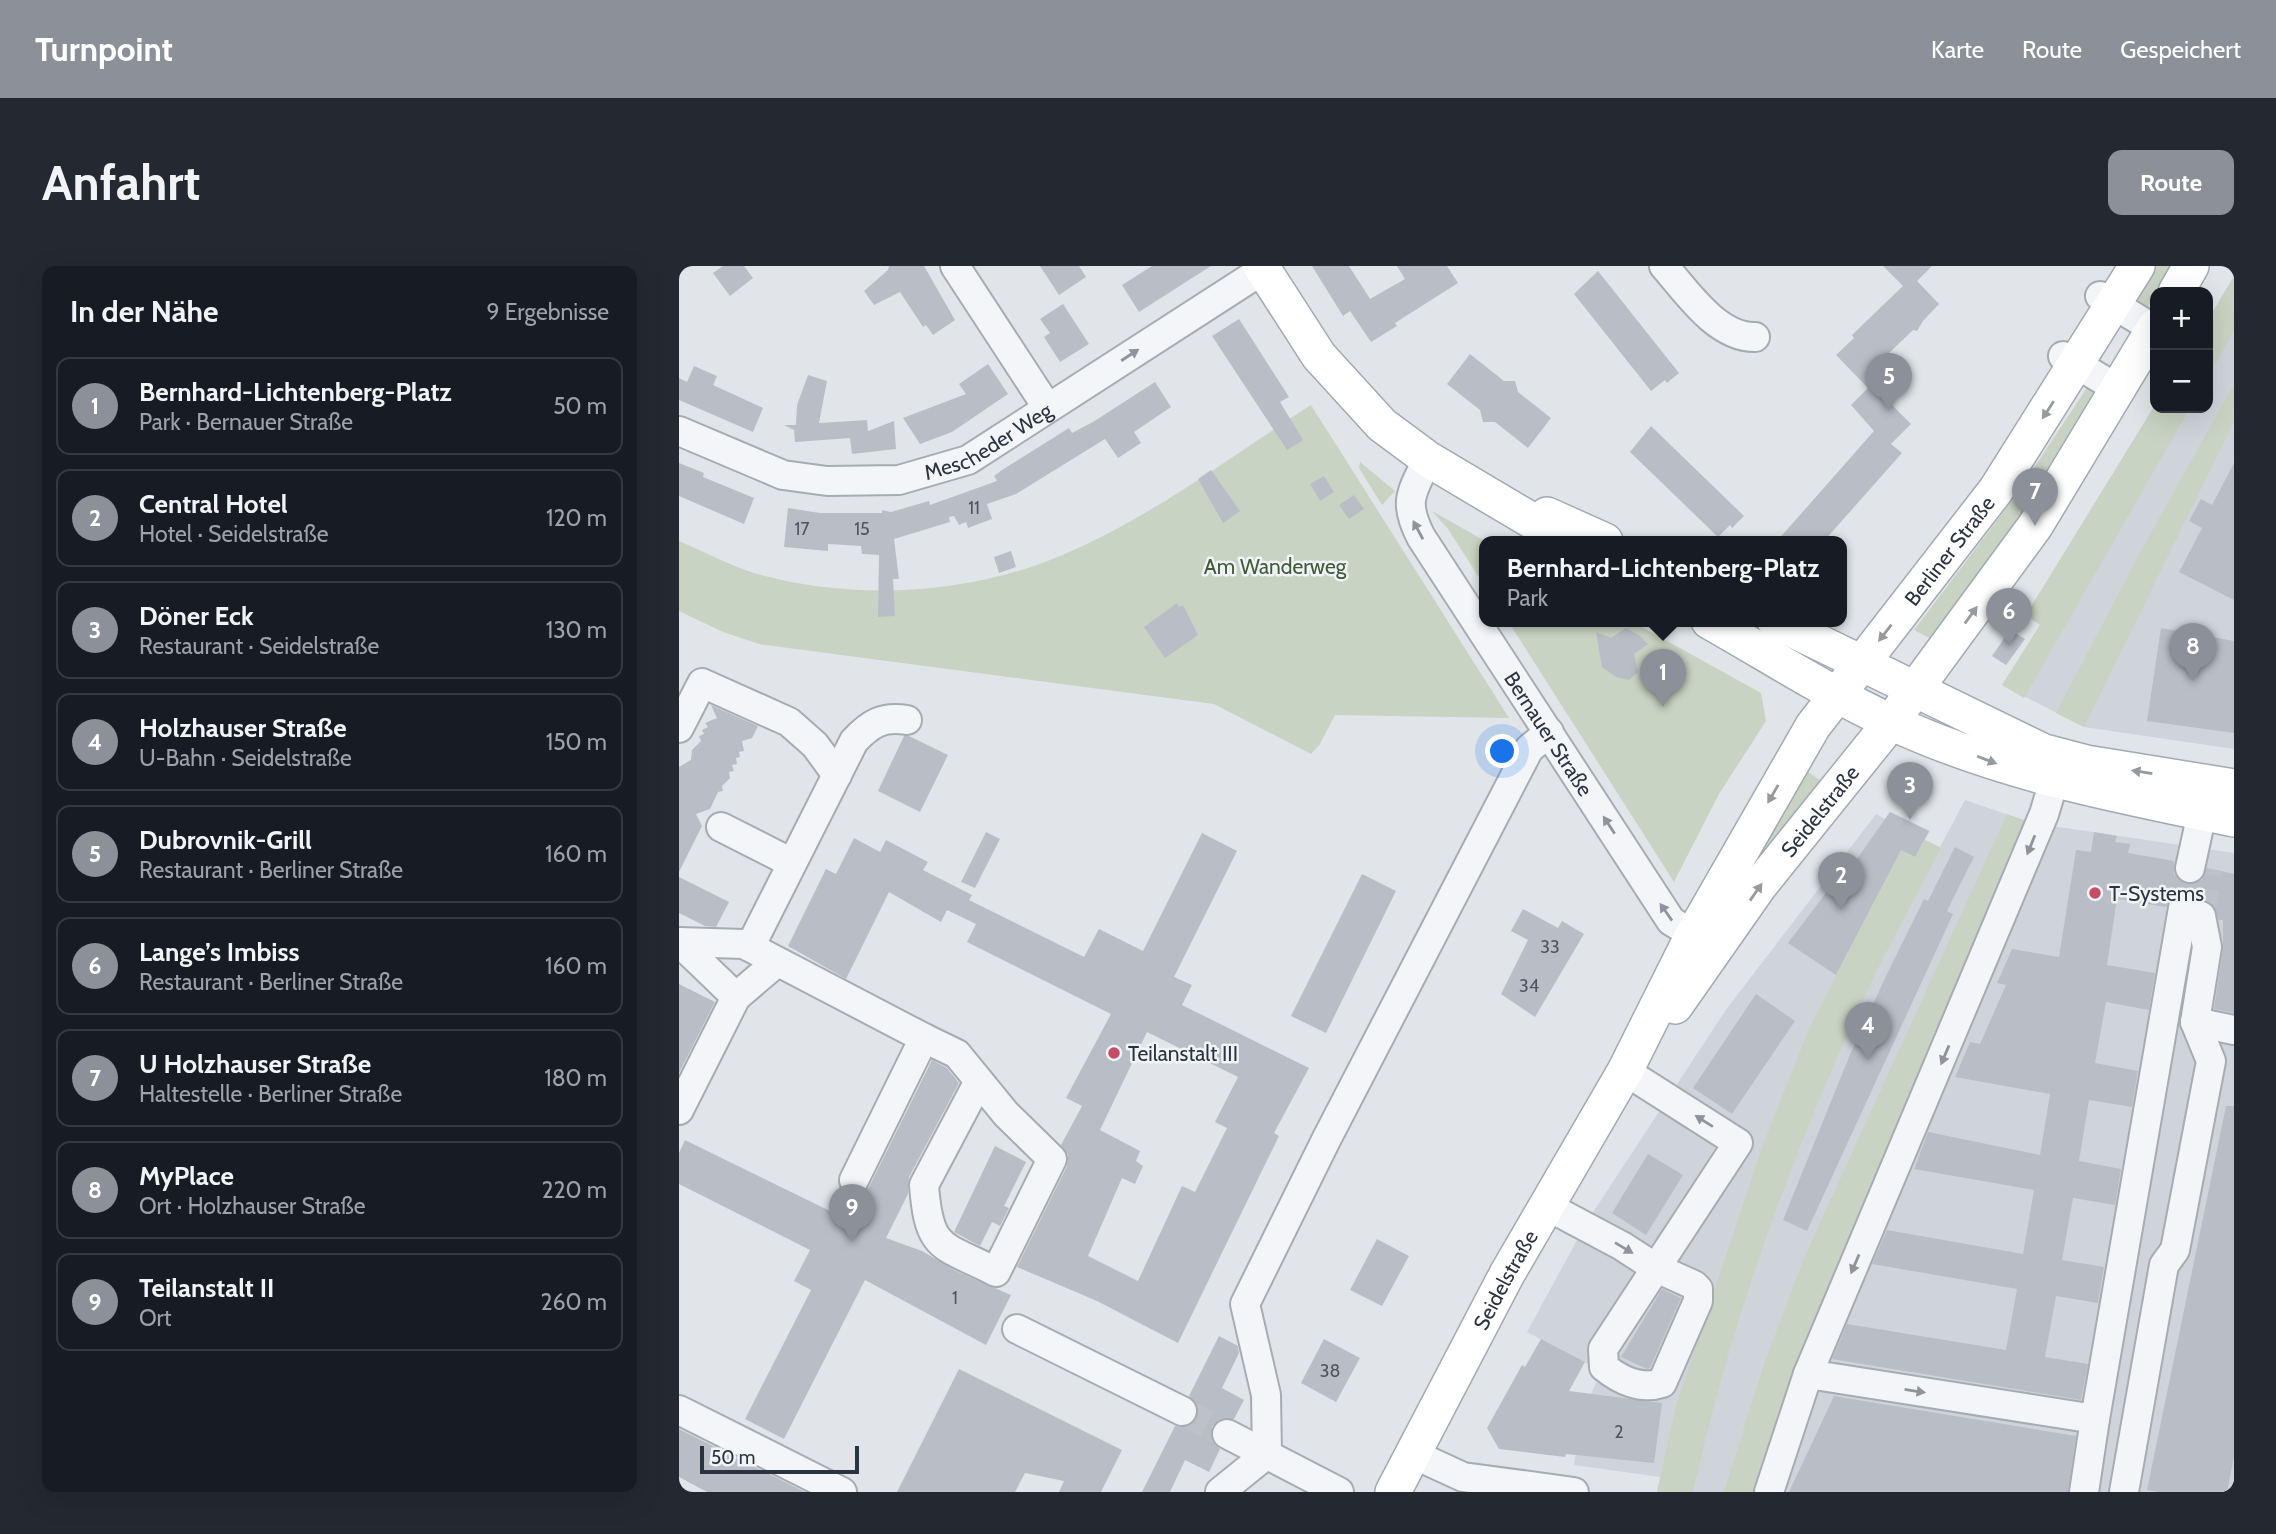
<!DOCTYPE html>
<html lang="de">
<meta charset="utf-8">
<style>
body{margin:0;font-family:Cabin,sans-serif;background:#242831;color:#f1f3f6}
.controls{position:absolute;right:21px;top:21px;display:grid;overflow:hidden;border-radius:14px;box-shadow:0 7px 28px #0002}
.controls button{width:63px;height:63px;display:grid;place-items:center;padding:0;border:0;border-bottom:2px solid #363941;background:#171b24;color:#f1f3f6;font:35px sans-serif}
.scale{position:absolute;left:21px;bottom:18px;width:159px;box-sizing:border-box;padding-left:7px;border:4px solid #2a3440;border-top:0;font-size:19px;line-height:24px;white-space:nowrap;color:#2a3440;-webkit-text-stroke:5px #f1f4f7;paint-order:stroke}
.you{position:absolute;left:824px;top:486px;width:24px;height:24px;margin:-18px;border:5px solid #fff;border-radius:50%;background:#1a73e8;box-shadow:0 0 0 10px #1a73e833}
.badge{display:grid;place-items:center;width:46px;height:46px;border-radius:50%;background:#8c9099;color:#fff;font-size:23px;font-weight:700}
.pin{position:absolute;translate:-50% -58px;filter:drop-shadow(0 2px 4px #0008)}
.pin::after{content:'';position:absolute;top:37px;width:24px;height:21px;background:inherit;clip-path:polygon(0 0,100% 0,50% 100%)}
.popup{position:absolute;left:800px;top:270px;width:368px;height:91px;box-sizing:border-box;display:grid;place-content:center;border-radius:14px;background:#171b24;filter:drop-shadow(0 2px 5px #0005);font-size:23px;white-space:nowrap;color:#9ea1a6}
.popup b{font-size:26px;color:#f1f3f6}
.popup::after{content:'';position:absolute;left:50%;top:100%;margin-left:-14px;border:14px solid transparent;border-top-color:#171b24}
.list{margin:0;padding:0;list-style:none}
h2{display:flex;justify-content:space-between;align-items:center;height:91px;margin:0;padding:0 28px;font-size:30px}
h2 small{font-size:23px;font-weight:400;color:#9ea1a6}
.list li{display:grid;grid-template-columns:46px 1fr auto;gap:21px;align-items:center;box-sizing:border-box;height:98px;margin:0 14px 14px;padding:0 14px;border:2px solid #363941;border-radius:14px}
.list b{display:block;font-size:26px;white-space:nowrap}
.list p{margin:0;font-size:23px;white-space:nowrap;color:#9ea1a6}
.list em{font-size:23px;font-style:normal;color:#9ea1a6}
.map{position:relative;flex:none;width:1555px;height:1226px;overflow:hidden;border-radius:14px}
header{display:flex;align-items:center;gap:42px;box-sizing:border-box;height:98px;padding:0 35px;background:#8c9099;color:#fff}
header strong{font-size:33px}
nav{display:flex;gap:38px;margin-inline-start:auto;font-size:24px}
.intro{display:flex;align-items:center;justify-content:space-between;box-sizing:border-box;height:168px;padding:0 42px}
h1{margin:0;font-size:49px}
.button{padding:18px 32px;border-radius:14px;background:#8c9099;color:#fff;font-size:24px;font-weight:700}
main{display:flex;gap:42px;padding:0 42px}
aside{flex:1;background:#171b24;border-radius:14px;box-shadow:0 7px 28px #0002}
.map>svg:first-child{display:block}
.built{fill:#cfd4db}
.green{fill:#c8d3c3}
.building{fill:#b9bec6;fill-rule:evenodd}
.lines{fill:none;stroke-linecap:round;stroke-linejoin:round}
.minor-tunnel{stroke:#bcc2c7;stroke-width:28;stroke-dasharray:28 14;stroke-linecap:butt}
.minor-casing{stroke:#a6acb3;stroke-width:32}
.major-casing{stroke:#a1aab4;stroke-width:38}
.minor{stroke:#f4f5f8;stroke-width:28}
.major{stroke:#fff;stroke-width:35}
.oneway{fill:#8f949c}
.oneway2{fill:#949aa0}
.poi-dot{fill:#c74d66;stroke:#f1f4f7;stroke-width:2.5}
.labels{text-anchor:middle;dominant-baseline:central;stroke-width:5;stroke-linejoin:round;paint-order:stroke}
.number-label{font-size:18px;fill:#4e5662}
.street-label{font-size:21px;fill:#2a3440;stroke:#f1f4f7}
.park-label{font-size:21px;fill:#415b38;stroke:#f1f4f7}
.poi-label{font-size:21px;fill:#2a3440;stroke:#f1f4f7;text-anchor:start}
</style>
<header>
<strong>Turnpoint</strong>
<nav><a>Karte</a><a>Route</a><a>Gespeichert</a></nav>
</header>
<div class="intro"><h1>Anfahrt</h1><a class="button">Route</a></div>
<main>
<aside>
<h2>In der Nähe<small>9 Ergebnisse</small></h2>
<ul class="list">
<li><span class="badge">1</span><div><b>Bernhard-Lichtenberg-Platz</b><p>Park · Bernauer Straße</p></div><em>50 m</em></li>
<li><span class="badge">2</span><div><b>Central Hotel</b><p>Hotel · Seidelstraße</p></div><em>120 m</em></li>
<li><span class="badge">3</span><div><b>Döner Eck</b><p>Restaurant · Seidelstraße</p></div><em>130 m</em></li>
<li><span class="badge">4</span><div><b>Holzhauser Straße</b><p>U-Bahn · Seidelstraße</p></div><em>150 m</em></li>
<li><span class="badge">5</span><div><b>Dubrovnik-Grill</b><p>Restaurant · Berliner Straße</p></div><em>160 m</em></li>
<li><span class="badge">6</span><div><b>Lange’s Imbiss</b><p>Restaurant · Berliner Straße</p></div><em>160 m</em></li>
<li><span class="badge">7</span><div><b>U Holzhauser Straße</b><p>Haltestelle · Berliner Straße</p></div><em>180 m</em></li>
<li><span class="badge">8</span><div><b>MyPlace</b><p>Ort · Holzhauser Straße</p></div><em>220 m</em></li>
<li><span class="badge">9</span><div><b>Teilanstalt II</b><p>Ort</p></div><em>260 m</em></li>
</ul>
</aside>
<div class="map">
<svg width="1555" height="1226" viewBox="0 0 1555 1226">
<rect width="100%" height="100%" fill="#e1e5e9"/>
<g class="built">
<polygon points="1555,10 1555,483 1405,461 1323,419 1361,359 1347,349 1476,139 1476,142 1529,142 1529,54"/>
<polygon points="1286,534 1353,557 1555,587 1555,1226 978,1226 981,1211 895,1199 903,1146 923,1105 848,1066 909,954 1046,745 1197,548 1206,553 1211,546 1251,565 1246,574 1261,581"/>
</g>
<g class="green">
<polygon points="1477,0 1494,0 1467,44 1458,40 1457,35"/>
<polygon points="1555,10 1555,65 1529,111 1529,54"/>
<polygon points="1555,118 1555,156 1405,461 1377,447 1463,283"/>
<polygon points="1409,120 1420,127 1320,286 1256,375 1235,364 1335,232"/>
<path d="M632,139L830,452L656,449L641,478L632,488L535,438L80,378L44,366L0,345V275C26,286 52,300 78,308C175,335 289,329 381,290C470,253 551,191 632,139Z"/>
<polygon points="1476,139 1511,142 1345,432 1323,419 1361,359 1347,349"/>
<polygon points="681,196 716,225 703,239 680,202"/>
<polygon points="753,245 806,275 805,319 769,263"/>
<polygon points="829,355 952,355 1082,427 1087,455 1040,528 995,616"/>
<polygon points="1124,502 1142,515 1078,591"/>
<polygon points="1328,548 1353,557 1083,1226 1045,1226 1085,1098 1125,992"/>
<path d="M1246,574L1262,582C1232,640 1199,698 1173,758C1105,909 1050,1064 1014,1226H978L997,1139L1083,881L1130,763L1222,584L1236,591Z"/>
</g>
<g class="building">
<polygon points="44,0 65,0 74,12 51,30 34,7"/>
<polygon points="210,0 245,0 276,54 254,69 247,59 244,61 221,26 195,39 185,25 209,4"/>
<polygon points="361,0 400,0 407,11 380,29"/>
<polygon points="473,0 532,0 460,46 443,19"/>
<polygon points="633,0 670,0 691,33 726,13 718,0 768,0 779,17 716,57 718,60 692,76 671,45 664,50"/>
<polygon points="1204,0 1253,0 1238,15 1260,38 1244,55 1238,65 1234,64 1208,89 1193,119 1232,158 1212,178 1223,187 1145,275 1098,275 1195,165 1172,139 1189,122 1157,89 1175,72 1173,69 1224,20"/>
<polygon points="919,5 1000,107 988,117 986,114 972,125 895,28"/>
<polygon points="384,38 410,78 381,96 365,71 371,67 361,53"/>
<polygon points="560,53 610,131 601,136 624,174 608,184 533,70"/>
<polygon points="791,88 825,115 836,115 839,126 872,152 849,182 816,156 804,156 801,144 768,118"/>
<polygon points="309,98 329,128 273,166 241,178 224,152 287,128 280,118"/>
<polygon points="15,100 38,110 34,119 84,142 74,166 0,134 0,112 8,116"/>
<polygon points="129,109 148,115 140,157 188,154 189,165 215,155 217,183 173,188 171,172 116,176 115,164 105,159 117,159 118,139"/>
<polygon points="476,116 492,141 455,166 462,177 439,192 426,173 337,228 308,238 313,253 289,262 287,256 280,259 275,250 270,251 271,256 215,273 220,313 214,313 216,350 199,351 200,289 183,288 182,280 149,278 149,285 105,281 109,242 141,247 203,247 203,244 212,246 250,235 251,239 318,215 315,210 323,204 390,162 393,167 414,156"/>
<polygon points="972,160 1065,250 1053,262 1051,259 1039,271 951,186"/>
<polygon points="0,197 25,207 24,211 75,232 65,258 0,230"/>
<polygon points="1555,197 1555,334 1500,306 1523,262 1510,255 1522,233 1533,239"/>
<polygon points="532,204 561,245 544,257 519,213"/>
<polygon points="645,210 655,226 641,235 631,218"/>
<polygon points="675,229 685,243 670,253 660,239"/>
<polygon points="332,285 337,301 320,307 315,291"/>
<polygon points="498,337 500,341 504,339 519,369 486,392 465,361"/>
<polygon points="947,362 961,370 969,378 955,388 959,406 950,414 937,411 923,401 917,366 932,372"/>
<polygon points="1482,362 1555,375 1555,467 1468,455"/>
<polygon points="1331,364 1346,373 1327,399 1313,390"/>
<polygon points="32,439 79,460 73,472 63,475 65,485 60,486 61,491 57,492 58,498 53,499 55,505 50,506 51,512 43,520 44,525 39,526 31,543 17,548 23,560 0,606 0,501 12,494 13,484 22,475 20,470 25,468 23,464 29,461 26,457 38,452"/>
<polygon points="225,470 230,470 269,489 241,546 199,525"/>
<polygon points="1211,546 1250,565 1236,591 1222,584 1157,709 1109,677 1159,611 1173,600"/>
<polygon points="307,566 321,573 296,622 282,616"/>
<polygon points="1415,566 1438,570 1436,576 1451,578 1449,587 1495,595 1495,608 1507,618 1523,614 1528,602 1555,608 1555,747 1535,743 1544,683 1544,654 1540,654 1534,639 1518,634 1506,626 1492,631 1487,641 1438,633 1428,699 1476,707 1470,744 1427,736 1416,797 1459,805 1453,841 1410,834 1400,895 1442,903 1436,939 1394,932 1383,994 1425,1001 1419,1037 1377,1030 1366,1091 1409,1098 1402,1134 1153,1093 1168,1058 1327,1084 1338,1023 1193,998 1208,964 1344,988 1355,924 1235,903 1249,866 1361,889 1371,828 1276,811 1291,776 1301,778 1327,719 1318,717 1333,683 1380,691 1397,584 1412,586"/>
<path d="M523,567L558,585L495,711L513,719L503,739L630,802L595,867L600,870L499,1077L418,1035L338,1001L388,900L389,889L382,879L403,840L387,832L432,748L288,676L297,658L268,644L262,656L210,626L167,713L109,680L147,603L157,608L175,572L201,586L207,574L249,596L244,604L293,629L290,634L405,691L420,663L464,685ZM468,766L559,811L536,856L548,862L516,926L503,920L459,1015L409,990L443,912L456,918L464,900L457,895L461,885L421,864Z"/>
<polygon points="1276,581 1295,591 1268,645 1274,648 1128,965 1104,954 1170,791 1207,710 1245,633 1249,635"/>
<polygon points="683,608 717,625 647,767 612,750"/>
<polygon points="0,611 50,636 37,661 26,660 0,647"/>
<polygon points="844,643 879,662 883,655 905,668 856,751 822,728 849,674 832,665"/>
<polygon points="0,718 36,736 0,807"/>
<polygon points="1077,728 1116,755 1053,848 1014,822"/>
<polygon points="253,794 268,802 280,817 230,911 229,928 207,972 243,985 277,1005 332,1029 307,1079 186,1014 105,1173 66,1153 132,1024 115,1015 131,984 0,918 0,887 6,874 151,945 159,927 177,936 190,921"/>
<polygon points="1547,840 1555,840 1555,1191 1548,1226 1480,1226 1468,1224"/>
<polygon points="316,880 347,896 325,940 330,942 321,960 313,956 301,980 275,966"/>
<polygon points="969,888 1004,909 967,969 933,947"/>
<polygon points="698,973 730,990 703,1040 671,1024"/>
<polygon points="983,1023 1002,1032 971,1102 968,1103 942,1091"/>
<polygon points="540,1070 559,1080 560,1087 543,1122 565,1134 555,1153 540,1154 533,1161 534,1176 541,1183 530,1206 506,1194 491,1226 463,1226 496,1160 505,1161 518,1153 519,1143 510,1130"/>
<polygon points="645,1073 681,1092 657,1136 622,1117"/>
<polygon points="862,1073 906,1096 890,1125 983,1137 975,1197 887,1188 886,1191 820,1183 808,1162 843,1099 846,1101"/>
<polygon points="280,1103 443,1184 422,1226 380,1226 385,1215 346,1207 336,1226 218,1226"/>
<polygon points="1155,1130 1397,1170 1389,1226 1110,1226"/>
<polygon points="0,1163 126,1226 28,1226 0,1211"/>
</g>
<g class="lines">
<g class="minor-tunnel">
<polyline points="1522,650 1530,603"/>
<polyline points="503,1145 548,1168"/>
</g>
<g class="minor-casing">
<g id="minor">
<polyline points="276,0 368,141"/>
<path d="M985,0C1007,25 1038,72 1076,71"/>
<polyline points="1421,30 1475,63"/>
<polyline points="1384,90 1439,123"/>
<path id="s1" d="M0,165L104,209L148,215L220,214L289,194L585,3"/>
<path id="s2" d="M749,193C732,227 724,236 742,271L992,655L1030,678"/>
<polyline points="0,462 23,417 110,456 136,479 158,509"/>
<polyline points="1375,515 1365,548 1129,1108 1416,1153 1504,642"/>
<polyline points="42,561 113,597"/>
<polyline points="1511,602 1523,547"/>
<polyline points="0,676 65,678 245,772 175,914"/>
<polyline points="0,676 57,731"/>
<path d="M71,681L175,475C191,458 203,450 228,454"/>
<polyline points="1516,756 1555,764"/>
<path d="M245,772L278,788L327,848L373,893L317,1006C263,978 250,986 245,919L300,815"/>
<polyline points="0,844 57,731 98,696"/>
<polyline points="866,939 943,980 977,1002 1059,877 946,805"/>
<path d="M977,1002L1015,1019L1019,1023V1035L983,1117C962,1124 941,1114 925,1101L924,1083Z"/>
<polyline points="338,1063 503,1145"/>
<polyline points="0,1144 163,1226"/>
<polyline points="548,1168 660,1226"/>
<polyline points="734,1188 784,1211 895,1226"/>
<polyline points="541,1226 588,1188 587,1129 566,1038 648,872 850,483 870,466"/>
<polyline points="1090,1226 1129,1108"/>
<polyline points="1405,1226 1416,1153"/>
<polyline points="1445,1226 1485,999 1496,984 1532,795 1516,756 1528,681 1522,650"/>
</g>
</g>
<g class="major-casing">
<g id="major">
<polyline points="582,0 640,90 703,159 749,193 887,275"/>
<polyline points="1497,26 1512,0"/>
<polyline points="868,249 926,275"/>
<path d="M1030,355C1090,389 1149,427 1212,456C1321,507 1438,529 1555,553"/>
<polyline points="1096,355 1365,486 1407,497 1555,521"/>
<path id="s3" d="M996,740L1080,620L1212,456L1356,260L1476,61"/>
<path id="s4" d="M714,1226L828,1008L946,805L1014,669L1134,460L1317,224L1458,0"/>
</g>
</g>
<use href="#minor" class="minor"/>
<use href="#major" class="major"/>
</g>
<defs><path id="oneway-solid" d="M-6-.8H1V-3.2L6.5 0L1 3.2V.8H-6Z" transform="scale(1.75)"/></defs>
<g class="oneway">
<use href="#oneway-solid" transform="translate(451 89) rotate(-33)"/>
<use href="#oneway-solid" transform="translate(739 264) rotate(-118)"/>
<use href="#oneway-solid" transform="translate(930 559) rotate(-123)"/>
<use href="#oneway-solid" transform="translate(1352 579) rotate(112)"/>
<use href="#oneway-solid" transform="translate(987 646) rotate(-125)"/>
<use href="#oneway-solid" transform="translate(1266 789) rotate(113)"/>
<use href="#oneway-solid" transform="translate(1025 855) rotate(-148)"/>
<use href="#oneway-solid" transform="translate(945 982) rotate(31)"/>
<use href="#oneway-solid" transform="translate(1176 998) rotate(113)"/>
<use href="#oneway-solid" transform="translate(1236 1125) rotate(9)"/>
</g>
<g class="oneway2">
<use href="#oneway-solid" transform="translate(1369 144) rotate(123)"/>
<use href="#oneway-solid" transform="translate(1292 349) rotate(-54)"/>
<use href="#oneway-solid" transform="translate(1206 367) rotate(128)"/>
<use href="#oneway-solid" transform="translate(1308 494) rotate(21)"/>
<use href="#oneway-solid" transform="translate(1463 506) rotate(-171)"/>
<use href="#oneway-solid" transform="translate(1094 528) rotate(120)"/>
<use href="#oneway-solid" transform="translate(1077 626) rotate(-55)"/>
</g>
<g class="poi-dot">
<circle cx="1416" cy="627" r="7"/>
<circle cx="435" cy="787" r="7"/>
</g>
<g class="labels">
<g class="number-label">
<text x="295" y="242">11</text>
<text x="123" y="263">17</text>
<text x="183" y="263">15</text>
<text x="871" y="681">33</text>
<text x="850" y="720">34</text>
<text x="276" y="1032">1</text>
<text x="651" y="1105">38</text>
<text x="940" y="1166">2</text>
</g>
<g class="street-label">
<text stroke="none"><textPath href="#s1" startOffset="327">Mescheder Weg</textPath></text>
<text stroke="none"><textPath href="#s4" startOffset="1096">Berliner Straße</textPath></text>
<text stroke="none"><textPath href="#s2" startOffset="318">Bernauer Straße</textPath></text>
<text stroke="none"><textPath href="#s3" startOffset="243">Seidelstraße</textPath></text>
<text stroke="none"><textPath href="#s4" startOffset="240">Seidelstraße</textPath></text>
</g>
<g class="park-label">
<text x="596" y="300">Am Wanderweg</text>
</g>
<g class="poi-label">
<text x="1430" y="627">T-Systems</text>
<text x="449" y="787">Teilanstalt III</text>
</g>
</g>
</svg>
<div class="controls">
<button>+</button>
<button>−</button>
</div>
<div class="scale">50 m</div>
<div class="you"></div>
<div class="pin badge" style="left:984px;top:441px">1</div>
<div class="popup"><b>Bernhard-Lichtenberg-Platz</b>Park</div>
<div class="pin badge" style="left:1162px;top:644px">2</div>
<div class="pin badge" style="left:1231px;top:554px">3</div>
<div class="pin badge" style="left:1189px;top:794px">4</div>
<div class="pin badge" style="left:1210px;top:145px">5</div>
<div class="pin badge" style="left:1330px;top:380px">6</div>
<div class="pin badge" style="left:1356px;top:260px">7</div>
<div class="pin badge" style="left:1514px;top:415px">8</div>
<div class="pin badge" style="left:173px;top:976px">9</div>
</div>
</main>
